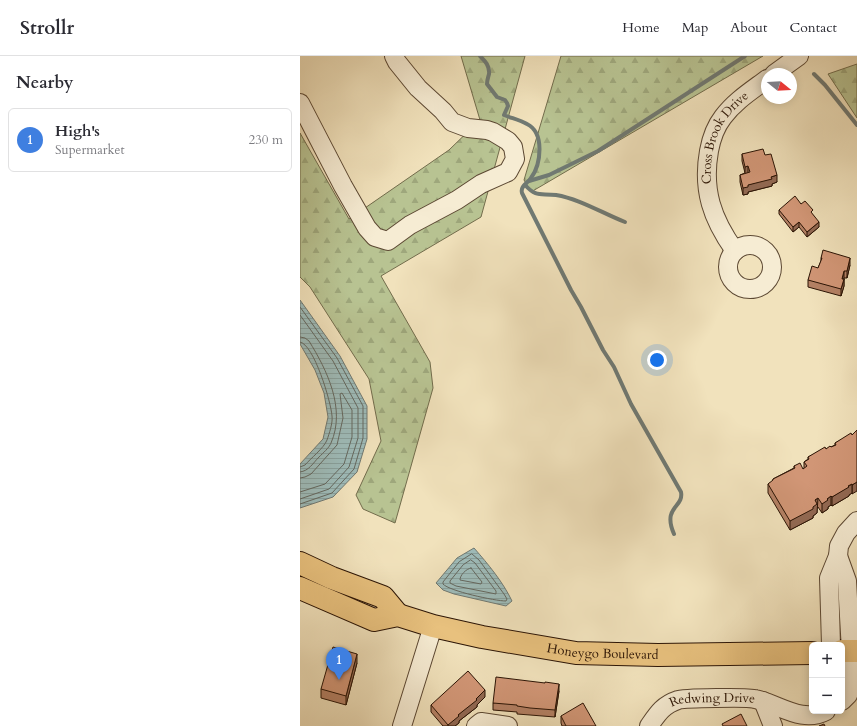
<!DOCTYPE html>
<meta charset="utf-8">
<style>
body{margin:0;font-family:Cardo,serif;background:#f2f2f3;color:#2b2b33}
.controls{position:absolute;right:12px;bottom:12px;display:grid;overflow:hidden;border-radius:6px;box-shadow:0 2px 10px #0003}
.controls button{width:36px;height:36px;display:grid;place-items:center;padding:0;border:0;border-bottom:1px solid #e1e1e2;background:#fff;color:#2b2b33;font:20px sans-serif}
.compass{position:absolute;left:461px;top:12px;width:36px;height:36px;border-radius:50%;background:#fff;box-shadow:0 2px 10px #0003;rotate:108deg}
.you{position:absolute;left:357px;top:304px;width:14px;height:14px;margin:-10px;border:3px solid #fff;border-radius:50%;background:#1a73e8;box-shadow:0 0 0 6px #1a73e833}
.badge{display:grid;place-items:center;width:26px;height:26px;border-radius:50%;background:#8f2418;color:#fff;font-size:13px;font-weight:700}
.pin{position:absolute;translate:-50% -33px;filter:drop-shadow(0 1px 2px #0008)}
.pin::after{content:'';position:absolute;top:21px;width:14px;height:12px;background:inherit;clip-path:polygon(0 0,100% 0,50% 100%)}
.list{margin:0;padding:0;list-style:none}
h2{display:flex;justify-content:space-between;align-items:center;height:52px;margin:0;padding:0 16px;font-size:17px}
h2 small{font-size:13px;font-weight:400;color:#7c7c81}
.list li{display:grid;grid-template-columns:26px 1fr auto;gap:12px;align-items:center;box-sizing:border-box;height:64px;margin:0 8px 8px;padding:0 8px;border:1px solid #e1e1e2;border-radius:6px}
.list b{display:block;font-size:15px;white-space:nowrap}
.list p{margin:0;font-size:13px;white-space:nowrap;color:#7c7c81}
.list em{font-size:13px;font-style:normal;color:#7c7c81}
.map{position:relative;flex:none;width:557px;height:670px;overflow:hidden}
header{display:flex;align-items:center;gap:24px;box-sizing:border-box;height:56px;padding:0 20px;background:#fff;border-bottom:1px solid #e1e1e2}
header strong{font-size:19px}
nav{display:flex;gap:22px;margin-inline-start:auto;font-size:14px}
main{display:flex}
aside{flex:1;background:#fff}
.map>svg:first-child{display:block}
.forest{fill:url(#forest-firs);stroke:#726c4c}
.water{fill:url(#water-rules);stroke:#707972}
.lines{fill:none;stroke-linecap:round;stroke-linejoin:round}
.shore{stroke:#646860;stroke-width:1}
.stream{stroke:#707972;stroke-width:4}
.minor-casing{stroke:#5c4833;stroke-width:20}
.major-casing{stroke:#2b1405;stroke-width:24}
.minor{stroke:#f6ecd3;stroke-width:18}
.major{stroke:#e8c17e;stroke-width:22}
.wall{fill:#b48165;stroke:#2b1405}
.shaded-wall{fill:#926953;stroke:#2b1405}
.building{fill:#d19676;stroke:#2b1405}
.labels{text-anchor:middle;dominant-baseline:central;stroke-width:4;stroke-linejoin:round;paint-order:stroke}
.street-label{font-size:13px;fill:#2b1405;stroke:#f6ecd3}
</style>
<header>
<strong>Strollr</strong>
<nav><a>Home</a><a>Map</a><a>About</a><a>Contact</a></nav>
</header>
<main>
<aside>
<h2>Nearby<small></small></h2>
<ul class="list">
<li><span class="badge" style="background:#3f7fe0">1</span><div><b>High's</b><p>Supermarket</p></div><em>230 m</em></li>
</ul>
</aside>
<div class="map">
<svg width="557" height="670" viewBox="0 0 557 670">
<defs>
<pattern id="forest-firs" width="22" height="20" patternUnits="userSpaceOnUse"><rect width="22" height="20" fill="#b8c392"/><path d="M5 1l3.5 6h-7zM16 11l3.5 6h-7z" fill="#9ea77c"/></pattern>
<pattern id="water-rules" width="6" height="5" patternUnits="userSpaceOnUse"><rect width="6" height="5" fill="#9ebcba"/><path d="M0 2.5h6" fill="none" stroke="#88a19e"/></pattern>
</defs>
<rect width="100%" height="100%" fill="#f1e2bc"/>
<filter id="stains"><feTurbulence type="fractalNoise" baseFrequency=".005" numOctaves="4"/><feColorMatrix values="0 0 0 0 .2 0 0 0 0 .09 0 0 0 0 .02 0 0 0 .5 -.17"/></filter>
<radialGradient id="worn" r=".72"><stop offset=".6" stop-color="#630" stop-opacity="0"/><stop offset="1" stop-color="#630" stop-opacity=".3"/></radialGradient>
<g class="forest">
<polygon points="161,0 225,0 181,161 81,220 130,306 133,332 95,467 63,453 56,439 81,385 69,323 10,231 0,221 0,77 49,163 149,94 180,64"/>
<polygon points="261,0 463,0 231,136 224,124"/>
<polygon points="557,8 557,62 528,18"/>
</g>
<g class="water">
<polygon points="0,244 40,300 67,350 67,383 57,416 33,441 0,452 0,408 23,383 28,361 24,337 15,314 0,288"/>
<path d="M174,492C188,508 203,526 212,545L206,550L154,538L143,534L136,527L157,502Z"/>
</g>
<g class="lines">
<g class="shore">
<polyline points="0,251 37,302 63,350 63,382 54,413 32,437 0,448"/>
<polyline points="0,259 33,305 58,352 58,382 49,411 29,433 0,443"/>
<path d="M0,281L5,282L9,285C27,314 46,353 31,387C29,392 23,397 19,401C13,407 9,415 0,416"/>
<path d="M0,286C14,288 31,346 32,360C33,367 29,378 27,384C24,392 10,403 5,409L0,411"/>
<polyline points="0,422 5,421 11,418 37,389 43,362 40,338 42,337 52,354 52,381 44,408 25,428 0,436"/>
<path d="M172,498L179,504L204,538L207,543L206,545C195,545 149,535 143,528V526L159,506Z"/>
<polygon points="171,504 175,507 196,535 196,538 156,530 150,527 150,525 163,509"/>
<path d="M171,512L182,526L181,528L160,524C160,519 166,513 171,512Z"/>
</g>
<g class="stream">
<path d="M180,0C185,5 190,10 189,18C188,22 187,24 187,28L197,41L205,44L207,47L208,50L204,59C211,62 220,64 227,68C245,77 241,108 231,122C228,127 220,130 222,137L271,234L281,251L303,294L314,311L331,348L381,436C384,452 362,450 374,478"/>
<polyline points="514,18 525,29 557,69"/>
<polyline points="229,125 249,119 298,95 445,0"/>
<path d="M225,129C237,142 240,137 256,139C280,143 302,157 325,166"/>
</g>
<g class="minor-casing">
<g id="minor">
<polyline points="474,18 499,0"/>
<polyline points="0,47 43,130 67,172 75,181 88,185 110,169 157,144 181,128 208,116 215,103 213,91 208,85 193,76 187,74 168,72 152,66 143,55 118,32 97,6 94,0"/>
<circle cx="450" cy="211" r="22"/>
<path id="s1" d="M435,195C412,163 402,134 409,95C411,84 416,70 423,61C435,45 451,35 467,23"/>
<polyline points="538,500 547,525 551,595 551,632 548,639 542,645"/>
<polyline points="531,589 529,522 538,500 539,490 546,477 557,465"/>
<polyline points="463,645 473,670"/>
<polyline points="102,670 133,570"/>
<polyline points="176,670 181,666 208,670"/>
<path id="s2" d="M349,670C358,657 363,649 378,644C383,642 449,641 455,643C479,648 502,668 526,655"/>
</g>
</g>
<g class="major-casing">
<g id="major">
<polyline points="0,507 32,522 83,541 98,559"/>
<path id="s3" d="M0,532L74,564L98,559L133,570L182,581L276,597L358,599L512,597"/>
<polyline points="542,595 557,595"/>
</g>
</g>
<use href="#minor" class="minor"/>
<use href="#major" class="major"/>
</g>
<g class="wall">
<polygon points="442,98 465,99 477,126 472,128 472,130 448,136 448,138 443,139 440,126 440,119 445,117 442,105"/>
<polygon points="501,148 513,159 519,171 507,181 499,171 493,176 479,158 479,154"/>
<polygon points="521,202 550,209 547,222 544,222 544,230 541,240 508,231 508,224 518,212 521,205"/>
<polygon points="557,374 552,438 552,437 549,439 549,440 532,450 531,449 528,451 528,453 522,457 518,451 517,452 517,457 513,460 513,462 490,474 468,437 468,428 473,425 473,423 494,412 494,410 503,413 504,412 504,406 508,403 508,401 526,393 531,391 535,389 535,387 552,379"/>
<polygon points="57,607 46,649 21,642 21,633"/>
<polygon points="259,635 255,661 230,659 217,658 217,656 193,654 193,647"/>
<polygon points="185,641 177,649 177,651 159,665 159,667 155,670 143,670 131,656 131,649"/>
<polygon points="261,660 296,670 262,670 261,667"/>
</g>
<g class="shaded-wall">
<polygon points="448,110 448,117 445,118 445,111"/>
<polygon points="477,119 477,126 472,128 472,130 448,136 448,138 443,139 443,132 448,129"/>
<polygon points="499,166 499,171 493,176 493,171"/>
<polygon points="519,166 519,171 507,181 507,176"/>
<polygon points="550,202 550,209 547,222 547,215"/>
<polygon points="544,215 544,222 542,230 542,223"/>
<polygon points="544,223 544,230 541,240 541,233"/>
<polygon points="557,426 557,435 552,438 552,429"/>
<polygon points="552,428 552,437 549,439 549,440 532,450 532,441"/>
<polygon points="531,440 531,449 528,451 528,453 522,457 522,448 527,443"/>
<polygon points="518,442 517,457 513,460 513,462 490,474 490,465 513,451 515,444"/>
<polygon points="57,598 57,607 46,649 46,640"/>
<polygon points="259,628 259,635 255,661 255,654"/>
<polygon points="185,634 185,641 177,649 177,651 159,665 159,667 155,670 148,670 148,669 158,659"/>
</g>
<g class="building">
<polygon points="463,93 465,99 471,98 477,119 471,121 472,123 448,129 448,131 443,132 440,119 450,116 448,110 445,111 442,98"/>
<polygon points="495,140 501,148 505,145 513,154 511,156 519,166 507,176 499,166 493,171 479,154"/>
<polygon points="523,194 550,202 547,215 544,215 542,223 544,223 541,233 508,224 512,210 518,212 522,202 521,202"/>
<polygon points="557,374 557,426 552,429 552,428 548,430 549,431 532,441 531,440 527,443 528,444 522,448 518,442 515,444 517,448 513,451 513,453 490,465 468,428 473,424 473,423 495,412 494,410 500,407 503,413 507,410 504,406 509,403 508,401 525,391 526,393 530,390 531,391 536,389 535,387 551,377 552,379"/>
<polygon points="33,591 57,598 46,640 21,633"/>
<polygon points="168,615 185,634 176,643 177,644 158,659 159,660 148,669 131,649"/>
<polygon points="196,621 245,627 245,626 259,628 255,654 230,652 217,650 217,649 193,647"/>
<polygon points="283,647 296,670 266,670 261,660"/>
<polygon points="441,658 447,670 423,670 422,668"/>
<polygon points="524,668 525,670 519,670"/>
</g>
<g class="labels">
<g class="street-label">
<text stroke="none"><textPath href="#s1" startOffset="125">Cross Brook Drive</textPath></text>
<text stroke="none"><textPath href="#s3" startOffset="314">Honeygo Boulevard</textPath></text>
<text stroke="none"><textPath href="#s2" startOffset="74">Redwing Drive</textPath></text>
</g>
</g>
<rect width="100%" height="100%" filter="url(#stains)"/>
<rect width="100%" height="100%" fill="url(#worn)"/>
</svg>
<div class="controls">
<button>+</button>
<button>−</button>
</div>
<svg class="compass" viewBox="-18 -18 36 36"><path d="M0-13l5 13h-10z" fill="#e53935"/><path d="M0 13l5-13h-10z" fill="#7c7c81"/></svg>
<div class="you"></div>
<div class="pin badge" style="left:39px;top:624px;background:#3f7fe0">1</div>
</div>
</main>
